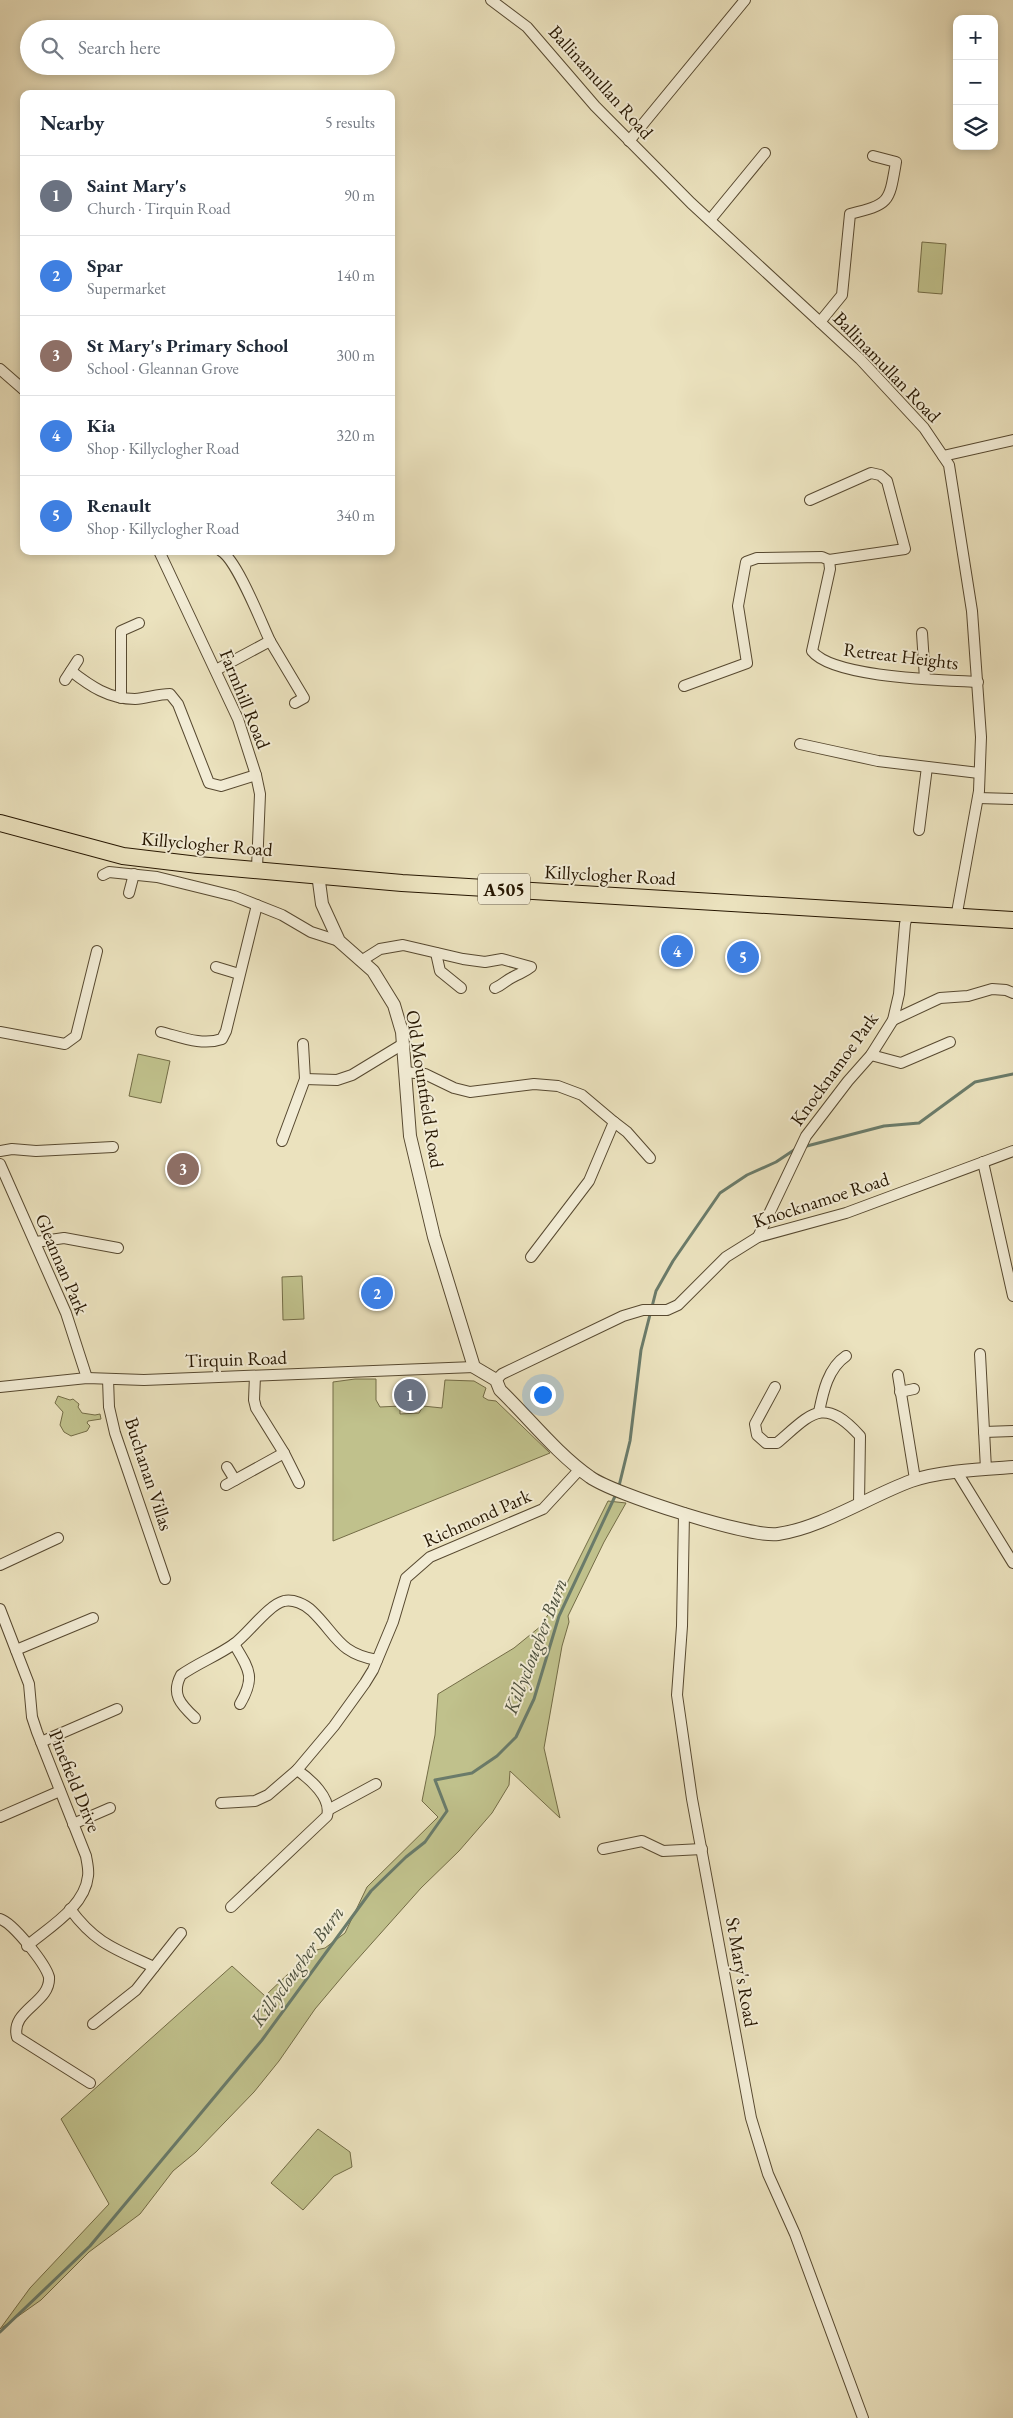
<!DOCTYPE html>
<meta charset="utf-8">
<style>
body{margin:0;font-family:"EB Garamond",serif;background:#f2f2f3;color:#1f2937}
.controls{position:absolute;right:15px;top:15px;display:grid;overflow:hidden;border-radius:10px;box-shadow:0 2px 8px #0003}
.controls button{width:45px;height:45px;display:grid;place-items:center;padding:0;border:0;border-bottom:1px solid #e0e1e3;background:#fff;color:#1f2937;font:25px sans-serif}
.you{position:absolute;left:542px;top:1394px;width:18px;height:18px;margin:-12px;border:4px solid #fff;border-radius:50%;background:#1a73e8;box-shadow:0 0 0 8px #1a73e833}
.badge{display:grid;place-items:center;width:32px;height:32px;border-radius:50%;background:#8f2418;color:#fff;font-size:16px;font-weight:700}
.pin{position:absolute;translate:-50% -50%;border:2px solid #fff;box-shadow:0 1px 5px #0006}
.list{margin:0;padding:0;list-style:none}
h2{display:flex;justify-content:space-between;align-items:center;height:65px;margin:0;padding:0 20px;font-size:21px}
h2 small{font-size:16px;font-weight:400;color:#747a83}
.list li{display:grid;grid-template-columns:32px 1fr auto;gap:15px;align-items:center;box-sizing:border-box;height:80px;padding:0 20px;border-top:1px solid #e0e1e3}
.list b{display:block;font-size:19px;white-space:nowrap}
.list p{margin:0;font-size:16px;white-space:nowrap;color:#747a83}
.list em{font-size:16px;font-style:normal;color:#747a83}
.icon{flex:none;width:28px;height:28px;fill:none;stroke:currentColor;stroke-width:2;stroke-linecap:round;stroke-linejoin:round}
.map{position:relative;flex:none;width:1013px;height:2418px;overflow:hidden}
.search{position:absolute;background:#fff;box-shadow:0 2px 8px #0003;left:20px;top:20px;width:375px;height:55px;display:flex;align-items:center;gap:12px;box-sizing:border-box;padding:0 18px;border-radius:28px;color:#747a83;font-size:19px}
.panel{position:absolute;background:#fff;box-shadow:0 2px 8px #0003;left:20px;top:90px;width:375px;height:465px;border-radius:10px}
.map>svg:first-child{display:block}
.green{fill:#c0c18c;stroke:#736c46}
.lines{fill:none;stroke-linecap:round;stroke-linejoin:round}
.stream{stroke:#6a7b6a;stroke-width:3}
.minor-casing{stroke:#574930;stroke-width:12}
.tertiary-casing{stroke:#574930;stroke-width:14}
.trunk-casing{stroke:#261601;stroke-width:18}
.minor{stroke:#f2ecd5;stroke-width:10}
.tertiary{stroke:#f2ecd5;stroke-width:12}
.trunk{stroke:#ebe2be;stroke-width:16}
.labels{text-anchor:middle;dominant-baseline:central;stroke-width:4;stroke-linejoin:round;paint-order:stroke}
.shield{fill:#f2ecd5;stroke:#635641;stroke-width:1}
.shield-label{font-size:18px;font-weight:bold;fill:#261601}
.street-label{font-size:19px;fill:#261601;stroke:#f2ecd5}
.water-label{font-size:20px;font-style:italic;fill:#4e513e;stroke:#f2ecd5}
</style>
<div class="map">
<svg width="1013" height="2418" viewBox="0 0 1013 2418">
<rect width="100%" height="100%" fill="#ebe2be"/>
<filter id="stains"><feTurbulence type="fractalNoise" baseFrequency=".004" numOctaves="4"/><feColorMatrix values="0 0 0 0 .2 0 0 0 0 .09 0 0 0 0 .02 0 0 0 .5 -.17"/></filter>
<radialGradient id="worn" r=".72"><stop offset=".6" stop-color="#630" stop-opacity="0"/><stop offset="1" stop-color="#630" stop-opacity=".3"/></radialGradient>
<g class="green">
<polygon points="922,242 946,244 942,294 918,292"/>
<polygon points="138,1054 170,1061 161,1103 129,1096"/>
<polygon points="302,1276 304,1319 283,1320 282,1277"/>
<polygon points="355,1379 376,1379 376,1400 380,1407 400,1406 400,1414 419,1413 423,1406 442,1408 445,1380 474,1381 486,1388 483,1397 488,1400 496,1401 550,1453 333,1541 333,1382"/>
<polygon points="58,1396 70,1400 73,1399 79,1404 78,1407 82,1413 95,1415 100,1414 101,1419 88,1421 87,1423 90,1426 87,1431 71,1436 64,1432 60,1425 63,1412 55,1403"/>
<polygon points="608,1501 626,1503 604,1542 568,1616 569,1622 562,1646 544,1748 560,1818 510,1771 509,1785 492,1813 459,1851 421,1888 347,1971 315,2009 279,2061 254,2092 196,2152 173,2171 140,2214 89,2252 41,2300 0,2329 30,2288 109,2204 61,2119 232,1966 265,1996 312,1951 325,1948 345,1933 367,1887 438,1817 422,1801 435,1735 438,1694 514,1648 541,1626 565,1587"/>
<polygon points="318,2129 350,2152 352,2167 334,2176 303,2210 271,2183"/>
</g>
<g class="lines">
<g class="stream">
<polyline points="803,1147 884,1126 919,1123 975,1082 1013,1074"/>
<polyline points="619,1486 630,1441 641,1350 656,1291 673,1261 720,1193 747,1175 776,1162 797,1148"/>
<polyline points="0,2332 90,2246 262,2040 371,1891 406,1857 425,1842 447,1811 435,1780 472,1773 497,1756 516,1737 534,1699 559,1616 617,1492"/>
</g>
<g class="minor-casing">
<g id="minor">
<polyline points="491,0 527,27 595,106 691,203 860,359 924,428 949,465 972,611 981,737 979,791 956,918"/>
<polyline points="629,141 745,0"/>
<polyline points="710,220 765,153"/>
<path d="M820,322L842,295L850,214C890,204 889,203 896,162L873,156"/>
<polyline points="0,369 24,390"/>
<polyline points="943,456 1013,440"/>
<polyline points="810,500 871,473 880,475 887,481 905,549 829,560"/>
<polyline points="159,551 238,719 256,775 260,794 257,868"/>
<polyline points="922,633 925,679"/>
<polyline points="270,641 304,698 295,703"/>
<path d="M216,670L270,641C261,622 237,560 221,551"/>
<path d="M71,671C90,686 109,699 135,699C147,698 158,694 170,694L178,704L209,783L221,786L256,775"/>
<polyline points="65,680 78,660"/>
<path d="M684,686L747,663L738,606L746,562L757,558L822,557L829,560L830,569L812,651C833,678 943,680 978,682"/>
<polyline points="121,698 121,631 139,623"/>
<polyline points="800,744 878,761 979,773"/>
<polyline points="978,798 1013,799"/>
<polyline points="919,830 927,767"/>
<polyline points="103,875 109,872 157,877 234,896 282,915 311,932 339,941"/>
<polyline points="129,893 134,874"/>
<polyline points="436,953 440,971 461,988"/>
<path d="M361,961L380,949L403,945L463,959L485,962L502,959L531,967C525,972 520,973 513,977C506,980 503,985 495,988"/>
<polyline points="216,967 239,974"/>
<polyline points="893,1020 940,998 968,996 992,989 1006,990 1013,993"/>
<polyline points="0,1032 65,1044 76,1036 97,951"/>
<path d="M161,1032C181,1037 202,1046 222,1039L226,1031L257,905"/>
<polyline points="871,1055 901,1063 950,1042"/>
<polyline points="405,1072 425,1074 454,1088 470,1092 534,1084 558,1086 582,1095 614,1122 589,1181 531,1257"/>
<polyline points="305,1079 337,1080 352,1075 403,1044"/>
<polyline points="614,1122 627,1132 650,1158"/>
<polyline points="282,1141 305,1079 303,1044"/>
<polyline points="0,1151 12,1149 36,1151 113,1147"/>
<polyline points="983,1162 1013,1296"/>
<polyline points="0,1164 66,1313 87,1378"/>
<polyline points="758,1237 806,1136 848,1081 871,1055 893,1020 899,994 905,924 908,913"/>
<polyline points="36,1242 64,1238 118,1248"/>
<polyline points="980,1354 986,1469"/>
<polyline points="898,1375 915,1479"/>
<polyline points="255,1376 254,1400 256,1408 284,1453 299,1483"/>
<polyline points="108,1379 109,1407 115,1433 165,1579"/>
<polyline points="496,1380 502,1374 623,1316 643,1310 667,1310 678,1305 726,1257 758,1237 846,1213 1013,1151"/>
<polyline points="0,1387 87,1378 144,1380 474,1367"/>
<path d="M775,1387L755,1424L757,1435L766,1443H777C811,1414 823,1395 860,1436L859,1503"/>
<polyline points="900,1392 914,1389"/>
<path d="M819,1412C823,1392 828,1368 846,1356"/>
<polyline points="984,1432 1013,1431"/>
<polyline points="227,1467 235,1480"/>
<polyline points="957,1472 1013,1563"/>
<polyline points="226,1485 284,1453"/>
<polyline points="684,1513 682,1626 677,1695 692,1799 751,2118 768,2174 795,2234 863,2418"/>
<polyline points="0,1565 58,1538"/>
<path d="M0,1609L29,1684L32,1717L37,1732L86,1856C87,1862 89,1870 88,1876C85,1907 48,1928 27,1946"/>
<path d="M234,1644C249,1669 256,1677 240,1704"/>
<polyline points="16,1650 93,1618"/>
<path d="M195,1718C180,1704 171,1694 181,1675C198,1663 217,1656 234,1644C248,1634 268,1605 284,1601C293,1599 305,1604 312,1611C337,1635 338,1653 377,1660"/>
<polyline points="41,1742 117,1709"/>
<polyline points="221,1803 255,1801 268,1795 297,1770 334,1726 365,1683 373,1670 393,1622 406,1578 430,1557 543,1509 580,1469"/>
<polyline points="328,1810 376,1784"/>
<polyline points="0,1817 60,1791"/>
<polyline points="73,1824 110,1808"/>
<polyline points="603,1849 642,1841 663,1851 702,1849"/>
<path d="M231,1907L327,1816C332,1798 310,1779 297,1770"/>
<path d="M70,1909C96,1944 115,1949 154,1967"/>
<path d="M0,1919C13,1923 45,1963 49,1977C51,2003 10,2010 17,2037L90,2083"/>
<polyline points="93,2024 136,1990 181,1933"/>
</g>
</g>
<g class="tertiary-casing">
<path id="tertiary" d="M318,874L322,904L339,941L373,971L394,1005L402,1032L410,1136L434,1237L474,1367L496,1380L500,1390C529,1418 557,1454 590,1477C613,1494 751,1538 778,1534C821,1528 870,1496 911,1481C938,1471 984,1469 1013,1467"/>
</g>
<g class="trunk-casing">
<polyline id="trunk" points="0,823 123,856 198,865 402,883 1013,920"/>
</g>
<use href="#minor" class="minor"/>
<use href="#tertiary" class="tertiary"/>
<use href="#trunk" class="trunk"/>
</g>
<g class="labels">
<rect class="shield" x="478" y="873.5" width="52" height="31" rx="4"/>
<g class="shield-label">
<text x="504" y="889">A505</text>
</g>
<g class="street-label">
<text transform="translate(601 82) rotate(48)">Ballinamullan Road</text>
<text transform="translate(887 367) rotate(46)">Ballinamullan Road</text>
<text transform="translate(901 656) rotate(7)">Retreat Heights</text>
<text transform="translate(245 699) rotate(68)">Farmhill Road</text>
<text transform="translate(207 844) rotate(5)">Killyclogher Road</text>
<text transform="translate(610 875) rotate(3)">Killyclogher Road</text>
<text transform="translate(834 1069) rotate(-54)">Knocknamoe Park</text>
<text transform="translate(425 1089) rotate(81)">Old Mountfield Road</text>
<text transform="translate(821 1200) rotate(-18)">Knocknamoe Road</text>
<text transform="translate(62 1264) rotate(67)">Gleannan Park</text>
<text transform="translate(236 1359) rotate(-2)">Tirquin Road</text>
<text transform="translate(149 1474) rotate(72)">Buchanan Villas</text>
<text transform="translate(477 1518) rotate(-24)">Richmond Park</text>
<text transform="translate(75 1781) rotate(68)">Pinefield Drive</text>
<text transform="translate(742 1972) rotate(80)">St Mary's Road</text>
</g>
<g class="water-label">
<text transform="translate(535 1646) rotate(-69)">Killyclougher Burn</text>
<text transform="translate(297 1966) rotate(-54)">Killyclougher Burn</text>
</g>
</g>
<rect width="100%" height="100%" filter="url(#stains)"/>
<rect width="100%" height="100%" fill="url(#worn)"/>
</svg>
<div class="controls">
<button>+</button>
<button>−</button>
<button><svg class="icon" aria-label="layers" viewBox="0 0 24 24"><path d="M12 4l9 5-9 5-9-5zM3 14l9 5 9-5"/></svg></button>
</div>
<div class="you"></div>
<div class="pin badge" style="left:410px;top:1395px;background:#6b7280">1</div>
<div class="pin badge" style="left:377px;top:1293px;background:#3f7fe0">2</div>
<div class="pin badge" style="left:183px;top:1169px;background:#8d6e63">3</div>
<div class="pin badge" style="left:677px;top:951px;background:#3f7fe0">4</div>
<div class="pin badge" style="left:743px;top:957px;background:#3f7fe0">5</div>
<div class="search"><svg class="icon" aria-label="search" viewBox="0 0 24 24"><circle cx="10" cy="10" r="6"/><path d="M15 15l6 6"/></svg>Search here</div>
<section class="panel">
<h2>Nearby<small>5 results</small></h2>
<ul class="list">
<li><span class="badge" style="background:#6b7280">1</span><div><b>Saint Mary's</b><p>Church · Tirquin Road</p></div><em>90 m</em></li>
<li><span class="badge" style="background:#3f7fe0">2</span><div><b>Spar</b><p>Supermarket</p></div><em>140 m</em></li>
<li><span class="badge" style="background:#8d6e63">3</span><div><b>St Mary's Primary School</b><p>School · Gleannan Grove</p></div><em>300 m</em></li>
<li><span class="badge" style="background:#3f7fe0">4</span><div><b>Kia</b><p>Shop · Killyclogher Road</p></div><em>320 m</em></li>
<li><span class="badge" style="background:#3f7fe0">5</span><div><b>Renault</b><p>Shop · Killyclogher Road</p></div><em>340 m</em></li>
</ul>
</section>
</div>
